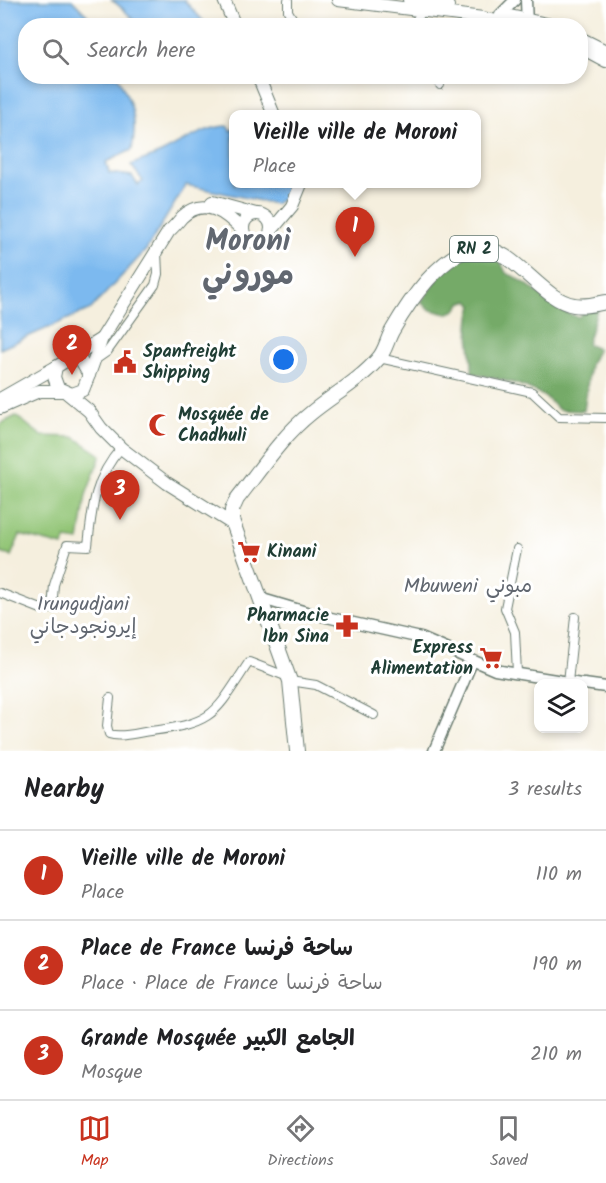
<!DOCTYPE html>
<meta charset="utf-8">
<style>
body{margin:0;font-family:Kalam,"Playpen Sans Arabic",sans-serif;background:#f6f6f6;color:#202124}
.controls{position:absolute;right:18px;bottom:18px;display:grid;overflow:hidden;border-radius:12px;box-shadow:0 3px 9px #0003}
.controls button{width:54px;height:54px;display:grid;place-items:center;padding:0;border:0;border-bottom:2px solid #e0e0e0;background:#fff;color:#202124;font:30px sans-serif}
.you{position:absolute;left:284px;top:360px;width:21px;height:21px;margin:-15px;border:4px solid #fff;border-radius:50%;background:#1a73e8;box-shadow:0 0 0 9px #1a73e833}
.badge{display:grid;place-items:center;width:39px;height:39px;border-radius:50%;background:#c8321e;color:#fff;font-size:20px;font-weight:700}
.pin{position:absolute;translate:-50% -50px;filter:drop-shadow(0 2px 3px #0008)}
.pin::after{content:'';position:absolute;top:32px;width:21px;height:18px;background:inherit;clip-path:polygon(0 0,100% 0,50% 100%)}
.popup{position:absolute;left:229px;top:110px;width:252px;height:78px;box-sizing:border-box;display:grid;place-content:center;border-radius:12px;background:#fff;filter:drop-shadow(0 2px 4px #0005);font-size:20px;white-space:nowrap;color:#757577}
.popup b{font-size:22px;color:#202124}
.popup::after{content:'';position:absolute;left:50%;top:100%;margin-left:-12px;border:12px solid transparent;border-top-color:#fff}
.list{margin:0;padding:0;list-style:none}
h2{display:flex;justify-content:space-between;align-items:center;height:78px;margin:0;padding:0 24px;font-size:26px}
h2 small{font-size:20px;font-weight:400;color:#757577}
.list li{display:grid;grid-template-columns:39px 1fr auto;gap:18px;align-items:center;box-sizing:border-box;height:90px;padding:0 24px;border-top:2px solid #e0e0e0}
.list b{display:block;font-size:22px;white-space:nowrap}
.list p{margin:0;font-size:20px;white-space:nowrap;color:#757577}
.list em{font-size:20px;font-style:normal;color:#757577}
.icon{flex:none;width:33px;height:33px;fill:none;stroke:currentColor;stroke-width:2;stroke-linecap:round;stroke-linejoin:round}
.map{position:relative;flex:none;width:606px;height:751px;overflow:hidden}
.search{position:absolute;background:#fff;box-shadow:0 3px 9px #0003;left:18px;right:18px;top:18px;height:66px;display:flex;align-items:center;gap:15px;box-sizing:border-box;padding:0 21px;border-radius:24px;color:#757577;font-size:22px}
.sheet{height:348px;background:#fff}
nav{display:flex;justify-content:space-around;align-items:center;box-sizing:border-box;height:84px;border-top:2px solid #e0e0e0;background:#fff;font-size:16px;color:#757577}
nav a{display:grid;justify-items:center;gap:3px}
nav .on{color:#c8321e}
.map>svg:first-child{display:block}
.green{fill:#92c576;stroke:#588155;stroke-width:1.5}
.forest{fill:#75aa67;stroke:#4a744e;stroke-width:1.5}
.water{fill:#7cb9ef;stroke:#4e7b92;stroke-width:1.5}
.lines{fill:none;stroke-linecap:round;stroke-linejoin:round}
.minor-casing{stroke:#6a7b70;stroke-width:10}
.tertiary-casing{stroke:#6a7b70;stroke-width:13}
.secondary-casing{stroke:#6a7b70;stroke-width:14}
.primary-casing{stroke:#6a7b70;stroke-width:16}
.minor{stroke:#fff;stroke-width:8}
.tertiary{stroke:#fff;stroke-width:10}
.secondary{stroke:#fff;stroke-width:12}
.primary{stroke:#fff;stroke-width:14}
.labels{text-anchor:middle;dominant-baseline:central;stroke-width:6;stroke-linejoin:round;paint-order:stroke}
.shield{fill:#fff;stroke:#627771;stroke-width:1.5}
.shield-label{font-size:16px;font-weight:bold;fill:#1f3d34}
.poi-label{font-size:18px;font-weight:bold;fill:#1f3d34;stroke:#fff;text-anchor:start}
.neighbourhood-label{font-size:20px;fill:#616770;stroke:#fff}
.town-label{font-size:30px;font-weight:bold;fill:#616770;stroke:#fff}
</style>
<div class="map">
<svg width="606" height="751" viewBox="0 0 606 751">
<rect width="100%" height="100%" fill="#fff"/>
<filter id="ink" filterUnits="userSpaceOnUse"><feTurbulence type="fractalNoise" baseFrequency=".0167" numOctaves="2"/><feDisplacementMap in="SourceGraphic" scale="12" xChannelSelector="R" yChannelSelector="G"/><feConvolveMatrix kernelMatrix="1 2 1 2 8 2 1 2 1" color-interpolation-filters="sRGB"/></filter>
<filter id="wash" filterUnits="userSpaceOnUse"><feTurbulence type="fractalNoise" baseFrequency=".008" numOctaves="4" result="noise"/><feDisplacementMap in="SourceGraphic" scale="24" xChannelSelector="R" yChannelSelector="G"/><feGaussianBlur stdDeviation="1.35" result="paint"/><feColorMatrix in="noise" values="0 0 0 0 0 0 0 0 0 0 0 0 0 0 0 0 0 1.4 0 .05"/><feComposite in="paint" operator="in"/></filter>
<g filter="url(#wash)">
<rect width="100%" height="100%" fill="#f5efde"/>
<polygon class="green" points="16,416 42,436 74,437 101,455 86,495 79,541 66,539 63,546 20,535 11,556 0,553 0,424"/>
<path class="forest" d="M470,252L498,256L506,273C536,284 546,308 578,317L592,306L598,307L587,344L598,349L590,364L584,411L559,410C537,384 504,381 472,373C473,348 464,331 473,306L469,301L462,302L456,310L447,314L431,310L421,302L446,267Z"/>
<g class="water">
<path d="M0,0H72L87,15L92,25L26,26V76L118,77C132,105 138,117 132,150L106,162L109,173L132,176L138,185L143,181L131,165C142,160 153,157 163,152C183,142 204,127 227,126L231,131L233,129L234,184H291L284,197L275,204L186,185L146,250L91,309L0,349Z"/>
<path d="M111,0H184L207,25H141C129,18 124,7 111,0Z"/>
</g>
</g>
<g filter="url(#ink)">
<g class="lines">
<g class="minor-casing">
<g id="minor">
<polyline points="288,0 288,11 297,26"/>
<polyline points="412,26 424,9"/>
<polyline points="434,76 440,85"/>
<polyline points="379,358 532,392 559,417 606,418"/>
<polyline points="94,361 107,352 155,285 158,274 157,252"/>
<path d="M0,593L41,609H52L54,585L67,545L88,546C92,508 94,479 121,448"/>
<polyline points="517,673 515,632 505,608 517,549"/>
<polyline points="290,681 316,685 374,715"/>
<polyline points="568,682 575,617"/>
<path d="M110,698L107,726L109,734C120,738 137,733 150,731C215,723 214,715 249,662L288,677"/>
</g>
</g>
<g class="tertiary-casing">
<g id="tertiary">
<polyline points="526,0 527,26"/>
<polyline points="498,22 500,15 515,0"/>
<polyline points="259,598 313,614 421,638 495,670 581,684"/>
<polyline points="584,684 606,687"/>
<polyline points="434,751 472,662"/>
</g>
</g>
<g class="secondary-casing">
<g id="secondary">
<polyline points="224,0 235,26"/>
<polyline points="338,0 483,18 520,26"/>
<polyline points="409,0 448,6"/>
<polyline points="510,16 556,26"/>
<polyline points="580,38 606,51"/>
<polyline points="580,47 606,61"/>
<polyline points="258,76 274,115"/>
<polyline points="212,202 256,214"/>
<circle cx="257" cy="228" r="14"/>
<polyline points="271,231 292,206 301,184"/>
<polyline points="70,359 81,361 89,375 83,390 72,394 58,388 54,377 56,367 101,339"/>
<path d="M89,375L102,338L169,231C174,227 178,222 182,217C205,196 226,213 243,231"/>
<polyline points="67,393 89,411 101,428 121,448 167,483 234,525"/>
<polyline points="0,399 56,367"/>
<polyline points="0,408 39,391 62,391"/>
</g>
</g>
<g class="primary-casing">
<path id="primary" d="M297,751L290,681L232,520V510L237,499C260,470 282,436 311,413C333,395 359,381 378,359C385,352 387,340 392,331C408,303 442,251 478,248C513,246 541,300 574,305C585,307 596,304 606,302"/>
</g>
<use href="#minor" class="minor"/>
<use href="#tertiary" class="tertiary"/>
<use href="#secondary" class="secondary"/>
<use href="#primary" class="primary"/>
</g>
</g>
<defs>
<g id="civic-bare" transform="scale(1.8)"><path d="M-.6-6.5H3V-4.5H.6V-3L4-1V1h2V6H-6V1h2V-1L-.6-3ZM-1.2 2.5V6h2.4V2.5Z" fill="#c8321e" stroke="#fff" stroke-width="2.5" paint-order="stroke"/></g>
<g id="mosque-bare" transform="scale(1.8)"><path d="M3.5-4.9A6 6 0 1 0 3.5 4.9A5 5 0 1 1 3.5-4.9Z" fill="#c8321e" stroke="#fff" stroke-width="2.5" paint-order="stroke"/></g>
<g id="supermarket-bare" transform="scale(1.8)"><path d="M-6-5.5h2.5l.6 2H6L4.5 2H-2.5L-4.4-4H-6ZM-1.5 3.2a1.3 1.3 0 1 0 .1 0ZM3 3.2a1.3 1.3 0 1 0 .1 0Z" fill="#c8321e" stroke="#fff" stroke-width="2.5" paint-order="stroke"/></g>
<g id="pharmacy-bare" transform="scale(1.8)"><path d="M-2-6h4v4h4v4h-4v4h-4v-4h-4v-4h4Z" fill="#c8321e" stroke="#fff" stroke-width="2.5" paint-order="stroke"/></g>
</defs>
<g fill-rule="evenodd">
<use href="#civic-bare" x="125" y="362"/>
<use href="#mosque-bare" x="160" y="425"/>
<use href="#supermarket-bare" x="249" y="552"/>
<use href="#pharmacy-bare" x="347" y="626"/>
<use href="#supermarket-bare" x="491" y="658"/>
</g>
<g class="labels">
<rect class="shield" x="450" y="236" width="48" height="26" rx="4.5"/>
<g class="shield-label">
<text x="474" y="249">RN 2</text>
</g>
<g class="poi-label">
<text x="143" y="352">Spanfreight<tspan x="143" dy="21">Shipping</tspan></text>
<text x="178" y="415">Mosquée de<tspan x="178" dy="21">Chadhuli</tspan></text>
<text x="267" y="552">Kinani</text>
<text x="329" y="616" text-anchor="end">Pharmacie<tspan x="329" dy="21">Ibn Sina</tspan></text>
<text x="473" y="648" text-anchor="end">Express<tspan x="473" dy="21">Alimentation</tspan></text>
</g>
<g class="neighbourhood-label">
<text x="468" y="587">Mbuweni مبوني</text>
<text x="83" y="605">Irungudjani<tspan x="83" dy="23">إيرونجودجاني</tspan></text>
</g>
<g class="town-label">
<text x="248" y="242">Moroni<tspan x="248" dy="34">موروني</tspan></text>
</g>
</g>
</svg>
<div class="controls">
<button><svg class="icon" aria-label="layers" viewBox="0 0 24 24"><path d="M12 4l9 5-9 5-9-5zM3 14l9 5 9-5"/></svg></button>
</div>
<div class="you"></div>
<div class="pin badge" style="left:355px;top:257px">1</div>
<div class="popup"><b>Vieille ville de Moroni</b>Place</div>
<div class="pin badge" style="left:72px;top:375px">2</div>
<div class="pin badge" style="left:120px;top:520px">3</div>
<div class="search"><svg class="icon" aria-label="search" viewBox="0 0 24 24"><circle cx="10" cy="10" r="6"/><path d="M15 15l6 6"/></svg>Search here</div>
</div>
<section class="sheet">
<h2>Nearby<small>3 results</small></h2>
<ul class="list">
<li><span class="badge">1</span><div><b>Vieille ville de Moroni</b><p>Place</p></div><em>110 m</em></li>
<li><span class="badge">2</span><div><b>Place de France ساحة فرنسا</b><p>Place · Place de France ساحة فرنسا</p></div><em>190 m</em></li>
<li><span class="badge">3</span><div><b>Grande Mosquée الجامع الكبير</b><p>Mosque</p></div><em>210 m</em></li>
</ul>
</section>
<nav>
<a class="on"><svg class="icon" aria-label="map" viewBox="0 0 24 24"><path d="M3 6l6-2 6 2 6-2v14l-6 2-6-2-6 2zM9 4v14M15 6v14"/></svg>Map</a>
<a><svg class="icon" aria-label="directions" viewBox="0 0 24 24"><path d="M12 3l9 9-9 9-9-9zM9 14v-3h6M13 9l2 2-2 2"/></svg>Directions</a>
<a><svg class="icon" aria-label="saved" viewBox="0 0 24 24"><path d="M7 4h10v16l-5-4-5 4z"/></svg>Saved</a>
</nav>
